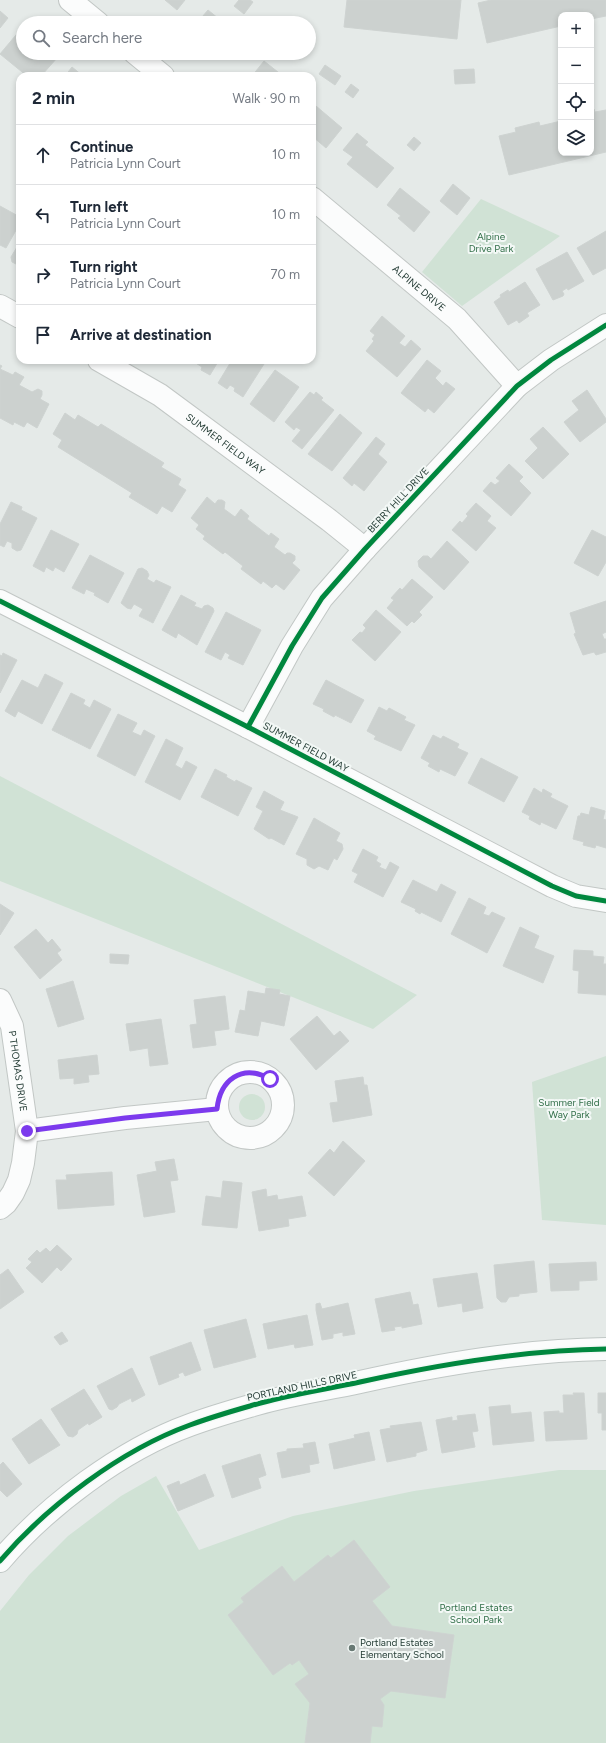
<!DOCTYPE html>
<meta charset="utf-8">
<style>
body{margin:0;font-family:Figtree,sans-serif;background:#f2f2f3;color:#1f2937}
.controls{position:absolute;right:12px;top:12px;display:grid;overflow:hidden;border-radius:8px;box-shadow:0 2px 6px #0003}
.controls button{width:36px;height:36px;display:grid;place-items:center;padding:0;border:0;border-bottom:1px solid #e0e1e3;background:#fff;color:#1f2937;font:20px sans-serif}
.stop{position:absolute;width:12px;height:12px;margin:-9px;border:3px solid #7c3aed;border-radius:50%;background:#fff}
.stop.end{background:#7c3aed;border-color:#fff;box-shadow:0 1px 4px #0008}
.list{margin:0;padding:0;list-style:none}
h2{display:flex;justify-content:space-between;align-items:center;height:52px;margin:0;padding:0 16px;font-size:17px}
h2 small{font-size:13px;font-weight:400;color:#747a83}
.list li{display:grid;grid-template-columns:26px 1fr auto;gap:12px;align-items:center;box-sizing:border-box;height:60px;padding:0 16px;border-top:1px solid #e0e1e3}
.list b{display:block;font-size:15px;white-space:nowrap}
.list p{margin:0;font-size:13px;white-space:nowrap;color:#747a83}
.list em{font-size:13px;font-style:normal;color:#747a83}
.icon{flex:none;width:22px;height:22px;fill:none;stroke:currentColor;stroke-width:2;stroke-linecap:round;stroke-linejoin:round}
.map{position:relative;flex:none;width:606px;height:1743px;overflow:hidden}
.search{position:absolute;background:#fff;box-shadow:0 2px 6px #0003;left:16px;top:16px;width:300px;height:44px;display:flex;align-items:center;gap:10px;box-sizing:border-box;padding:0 14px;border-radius:22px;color:#747a83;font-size:15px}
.panel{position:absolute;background:#fff;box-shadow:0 2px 6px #0003;left:16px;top:72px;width:300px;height:292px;border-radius:12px}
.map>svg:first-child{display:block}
.green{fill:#d0e2d5}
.building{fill:#ccd1cf;stroke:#ced3d1}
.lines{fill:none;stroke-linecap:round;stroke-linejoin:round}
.street-casing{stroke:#c2c7c5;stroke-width:24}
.secondary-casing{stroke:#c0c7c5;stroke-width:24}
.street{stroke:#fbfcfc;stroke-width:22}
.secondary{stroke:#fbfcfc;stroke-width:22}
.cycleway-casing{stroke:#f3f8f6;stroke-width:8}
.cycleway{stroke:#00873e;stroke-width:5}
.route{stroke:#7c3aed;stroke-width:5}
.poi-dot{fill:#687974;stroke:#f3f8f6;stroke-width:1.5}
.labels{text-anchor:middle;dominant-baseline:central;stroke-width:4;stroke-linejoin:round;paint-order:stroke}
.park-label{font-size:10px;fill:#326f49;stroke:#f3f8f6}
.street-label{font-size:10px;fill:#243c35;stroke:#f3f8f6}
.poi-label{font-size:10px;fill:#243c35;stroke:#f3f8f6;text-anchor:start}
</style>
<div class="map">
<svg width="606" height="1743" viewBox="0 0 606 1743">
<rect width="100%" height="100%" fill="#e5eae8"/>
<g class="green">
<polygon points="481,199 560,236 462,306 422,272"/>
<polygon points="0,776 417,995 373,1029 0,881"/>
<polygon points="606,1056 606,1225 542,1220 532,1082"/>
<circle cx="252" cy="1107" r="13"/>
<polygon points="559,1470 606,1470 606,1743 0,1743 0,1611 29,1575 68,1536 121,1496 156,1476 199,1550 293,1516 414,1491"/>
</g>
<g class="building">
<polygon points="165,0 185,0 177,10"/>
<polygon points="239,0 250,0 253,2 244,14 234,6"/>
<polygon points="347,0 461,0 457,39 344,27"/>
<polygon points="491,0 606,0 606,16 591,19 591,15 561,15 561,26 487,43 478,3"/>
<polygon points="208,10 224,23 197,23"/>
<polygon points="0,11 8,18 0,28"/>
<polygon points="21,29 23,30 23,53 51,53 57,58 41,76 27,76 0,54"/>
<polygon points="216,53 229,53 224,59"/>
<polygon points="264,61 283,76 252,76"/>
<polygon points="325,65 341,76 335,85 319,74"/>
<polygon points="72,67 83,76 65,76"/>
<polygon points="474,69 475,83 455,84 454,70"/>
<polygon points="351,84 359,90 353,98 345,92"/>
<polygon points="316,106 342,128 326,148 312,136 312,110"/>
<polygon points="594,109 595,112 606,110 606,152 509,175 499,136 516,132 515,128 539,122 540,126 561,121 561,153 591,153 591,110"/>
<polygon points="357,133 368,142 365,145 394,168 377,188 347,164 353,157 343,150"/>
<polygon points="414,137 421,143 414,151 407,145"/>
<polygon points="453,184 470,198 457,215 440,201"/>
<polygon points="400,188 430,212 414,232 398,218 401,216 387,205"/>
<polygon points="0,206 20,217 20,223 6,248 0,245"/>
<polygon points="606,231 606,268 593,275 577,248"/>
<polygon points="20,242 20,263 16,264 12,262 11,257"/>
<polygon points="567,252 584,281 568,290 567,288 562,291 564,294 563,296 553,300 536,269"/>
<polygon points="525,282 540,305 527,313 529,316 519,323 517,320 508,325 494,302 501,297 500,295 508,290 509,292"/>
<polygon points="382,316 405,336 399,343 405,347 411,340 421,349 397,377 366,351 374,341 372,339 375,335 370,331"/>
<polygon points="191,360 219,360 210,375 201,370 202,367"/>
<polygon points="232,360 258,360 264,364 243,397 234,391 235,388 230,385 227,389 218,383"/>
<polygon points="427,360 441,371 435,378 443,386 446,382 455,389 434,413 428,408 425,412 401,393"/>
<polygon points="0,365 2,366 0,369 13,375 15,372 24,377 19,385 32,392 38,389 42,391 42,395 40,399 49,404 37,428 27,422 24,427 14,422 13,425 0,418"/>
<polygon points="275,370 299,387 274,422 250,404"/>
<polygon points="587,390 606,419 606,422 580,442 564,422 579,410 572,401"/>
<polygon points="310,392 314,395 316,392 323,398 321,400 334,410 302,449 292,441 301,430 296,427 294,430 285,422"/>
<polygon points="65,413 75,420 78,415 98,427 101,424 164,463 161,467 181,479 178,485 186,490 172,512 162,506 157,514 129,497 132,493 58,447 62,440 53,434"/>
<polygon points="340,414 362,433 332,471 308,454"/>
<polygon points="543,427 569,454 543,479 525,461 538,448 530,439"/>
<polygon points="376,437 385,444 378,454 387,462 364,491 354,483 352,486 343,478"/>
<polygon points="509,464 523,477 519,481 531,493 511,516 483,491 491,482 495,485 500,481 496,478"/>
<polygon points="207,497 215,504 218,500 222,500 225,502 224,509 235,517 241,509 249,516 247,519 269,536 271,533 279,539 274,547 285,555 287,553 290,553 295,556 295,560 292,563 300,570 284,590 276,584 272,588 263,581 261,584 241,569 243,566 225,552 223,554 203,539 205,536 196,529 199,525 191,518"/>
<polygon points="11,502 22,507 21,510 37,518 21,550 17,551 12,548 12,543 7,541 4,547 0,545 0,524"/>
<polygon points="476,503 491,516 487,521 496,528 476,551 452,530 460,521 462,523 468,516 466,514"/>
<polygon points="51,530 79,544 64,572 55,567 53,571 46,567 44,572 33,566"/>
<polygon points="592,530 606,537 606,562 598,576 574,563"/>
<polygon points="447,541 469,562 444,590 419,567 418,561 423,556 428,556 431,559"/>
<polygon points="90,555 124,573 108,603 94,595 95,593 86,589 84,594 72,588"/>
<polygon points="142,568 147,571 149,575 147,579 154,583 156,580 171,587 153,623 139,616 143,609 134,604 131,609 127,608 121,603 138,569"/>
<polygon points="412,579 433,597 419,612 422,615 414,623 412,621 407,626 387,608 394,600 391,598 400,588 402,590"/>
<polygon points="181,595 196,603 194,606 202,609 204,606 208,605 213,608 214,611 197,645 178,633 176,638 162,630"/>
<polygon points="606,601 606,632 602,634 604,639 606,639 606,652 596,655 594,652 583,655 574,634 576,633 570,613"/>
<polygon points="376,610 401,632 375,661 352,640 360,632 362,633 366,628 363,625"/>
<polygon points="226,612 261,630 243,665 228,658 230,655 225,652 221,660 205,652"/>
<polygon points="3,653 17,660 0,693 0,655 2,656"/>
<polygon points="45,674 63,683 42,724 18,711 15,717 5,711 22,680 38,688"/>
<polygon points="326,680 364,700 351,723 335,715 334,717 323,711 324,709 313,704"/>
<polygon points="71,693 85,700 83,704 90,708 94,700 111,709 90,749 52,730"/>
<polygon points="379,707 387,711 389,708 406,717 404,720 415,725 401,751 374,739 376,736 367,731"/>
<polygon points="118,714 137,723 132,732 141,736 144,730 155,736 135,776 97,756"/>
<polygon points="433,735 441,739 443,736 459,744 457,748 468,753 455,776 440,769 439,772 428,766 430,763 421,758"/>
<polygon points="166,739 183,748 175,765 182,769 186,761 197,767 180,800 145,782"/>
<polygon points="481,758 518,777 504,802 468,783"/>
<polygon points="215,769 227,775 226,777 235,782 236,780 252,788 238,816 201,797"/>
<polygon points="534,788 542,793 543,789 552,794 550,797 568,806 556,829 541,822 540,825 529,819 530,816 522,812"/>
<polygon points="264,791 284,802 280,810 298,817 284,845 271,838 269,839 254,829 263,811 256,807"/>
<polygon points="591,807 605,811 603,819 606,820 606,848 596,845 595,848 583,845 584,842 573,839 578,816 580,816 581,813 589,815"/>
<polygon points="314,818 340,833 336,841 342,844 343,849 337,860 334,858 328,870 319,866 314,869 307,865 307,859 296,854"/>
<polygon points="363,849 378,857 376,861 381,864 379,867 386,870 390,862 399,867 383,897 354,882 358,874 352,871"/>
<polygon points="413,880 437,892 441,884 456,892 441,922 421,912 420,914 415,911 416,909 401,902"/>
<polygon points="469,898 486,907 483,914 489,916 492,912 505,918 487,953 451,934"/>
<polygon points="0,904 14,913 0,935"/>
<polygon points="520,927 539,936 534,948 554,956 543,983 503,966"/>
<polygon points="36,929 48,943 52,939 61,950 57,953 62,960 40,979 14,947"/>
<polygon points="574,950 593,951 593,956 604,957 603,964 606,964 606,995 578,993 579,971 573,970"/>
<polygon points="110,954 129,955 128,964 110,963"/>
<polygon points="73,981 84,1019 58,1027 46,989"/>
<polygon points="266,988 280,990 279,994 290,996 284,1026 261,1021 258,1036 235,1032 240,1010 245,1011 248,991 265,994"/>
<polygon points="225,996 229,1029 214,1031 216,1045 193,1048 190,1025 197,1024 194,1000"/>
<polygon points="317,1016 334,1036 340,1031 349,1041 316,1070 290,1039"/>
<polygon points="161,1019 168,1064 150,1066 148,1048 130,1051 126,1024"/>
<polygon points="97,1055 99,1074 88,1075 89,1082 74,1084 74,1078 60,1079 58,1060"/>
<polygon points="363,1077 364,1085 367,1085 372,1115 333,1122 330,1103 338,1102 335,1081"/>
<polygon points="343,1141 365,1161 334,1196 308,1173 330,1149 334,1153"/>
<polygon points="174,1159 178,1180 170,1181 175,1212 144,1217 137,1175 157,1171 155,1162"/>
<polygon points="112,1172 114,1205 58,1209 56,1180 67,1180 66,1175"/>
<polygon points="223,1181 242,1183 237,1228 202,1225 206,1196 221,1198"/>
<polygon points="266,1189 267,1197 277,1195 278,1200 302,1196 306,1216 288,1219 289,1226 259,1231 252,1192"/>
<polygon points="57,1245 72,1259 61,1271 57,1267 42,1283 26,1268 32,1262 28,1259 37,1250 40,1253 46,1248 50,1252"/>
<polygon points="534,1261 537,1292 519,1294 519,1296 509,1297 506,1302 501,1302 497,1298 494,1265"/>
<polygon points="596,1262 597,1280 579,1281 579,1290 551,1291 549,1264"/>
<polygon points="8,1269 24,1292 0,1309 0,1275"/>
<polygon points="477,1273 483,1308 463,1312 462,1303 438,1307 433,1279"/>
<polygon points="410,1292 413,1305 418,1304 422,1324 402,1328 402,1326 394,1327 395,1330 382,1332 375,1299"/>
<polygon points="320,1303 322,1309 348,1303 355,1334 343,1336 343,1332 333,1334 333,1338 322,1340 316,1310 316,1304"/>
<polygon points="307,1315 313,1345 295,1348 294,1344 268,1349 263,1324"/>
<polygon points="246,1319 256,1357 214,1368 204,1330"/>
<polygon points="62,1332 68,1341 60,1345 54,1337"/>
<polygon points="191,1342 201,1370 185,1376 183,1372 178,1374 179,1377 159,1385 150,1357"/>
<polygon points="132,1368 145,1395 132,1402 131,1398 119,1404 117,1407 112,1410 109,1409 97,1386"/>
<polygon points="84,1389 102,1417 89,1425 88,1423 78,1430 77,1434 73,1437 68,1436 51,1409"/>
<polygon points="573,1393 584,1393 587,1439 546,1441 544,1412 559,1411 559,1413 564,1413 563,1395 574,1395"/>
<polygon points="598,1393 606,1393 606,1430 602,1430 602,1413 598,1413"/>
<polygon points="510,1405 511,1414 531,1412 534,1441 493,1445 489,1407"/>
<polygon points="475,1414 478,1431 472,1432 475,1447 442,1453 436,1420 452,1417 452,1421 458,1420 457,1416"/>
<polygon points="41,1419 60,1445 29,1464 12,1439"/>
<polygon points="421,1422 427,1450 416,1453 416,1456 387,1462 380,1430 391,1428 390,1426"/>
<polygon points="369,1432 375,1460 334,1469 329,1444 355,1438 354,1435"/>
<polygon points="315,1442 319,1463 309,1465 310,1472 282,1478 277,1453 287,1451 287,1449 304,1448 303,1444"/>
<polygon points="260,1454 266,1475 258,1478 261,1488 232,1498 222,1466"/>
<polygon points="3,1462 22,1484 7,1497 0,1490 0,1465"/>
<polygon points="205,1474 214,1496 178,1511 167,1486 179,1481 180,1485"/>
<polygon points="354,1540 390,1587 372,1601 392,1626 454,1635 445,1698 391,1691 380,1699 384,1705 382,1727 372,1726 370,1743 305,1743 310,1703 295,1684 309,1674 299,1660 292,1665 290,1663 273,1675 228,1615 244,1602 241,1598 282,1566 294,1582 328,1555 331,1558"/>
</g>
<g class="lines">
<g class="street-casing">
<g id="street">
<polyline points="70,0 98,23"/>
<polyline points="135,53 163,76"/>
<path id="s1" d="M312,198L457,319L517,386"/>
<polyline points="0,306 20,317"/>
<path id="s2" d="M99,360L160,395L329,520L365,549"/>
<polyline points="0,601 248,727 552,886 576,896 606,901"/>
<polyline points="248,727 292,646 322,598 365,549 517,386 551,360 606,325"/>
<path id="s3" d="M0,1000L12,1026L27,1131L23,1163L19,1180L13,1193L6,1203L0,1208"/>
<circle cx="250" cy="1105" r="33"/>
<polyline points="27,1131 125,1118 217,1109"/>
</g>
</g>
<g class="secondary-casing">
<path id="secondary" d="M0,1561C47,1506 121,1450 190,1425C209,1418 229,1412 250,1406C285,1395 323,1390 360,1382C441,1364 523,1350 606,1349"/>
</g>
<use href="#street" class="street"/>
<use href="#secondary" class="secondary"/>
<g class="cycleway-casing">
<g id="cycleway">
<polyline points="0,601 248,727 552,886 576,896 606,901"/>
<polyline points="248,727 292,646 322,598 365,549 517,386 551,360 606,325"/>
<path d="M0,1561C47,1506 121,1450 190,1425C209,1418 229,1412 250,1406C285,1395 323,1390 360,1382C441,1364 523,1350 606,1349"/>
</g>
</g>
<use href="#cycleway" class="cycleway"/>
</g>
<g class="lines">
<path class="route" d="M27,1131L125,1118L217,1109C220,1080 242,1063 270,1079"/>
</g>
<circle class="poi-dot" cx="352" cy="1648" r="4"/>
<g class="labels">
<g class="park-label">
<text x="491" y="236">Alpine<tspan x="491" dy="12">Drive Park</tspan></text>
<text x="569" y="1102">Summer Field<tspan x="569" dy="12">Way Park</tspan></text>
<text x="476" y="1607">Portland Estates<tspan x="476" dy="12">School Park</tspan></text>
</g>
<g class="street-label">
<text stroke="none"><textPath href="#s1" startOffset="140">ALPINE DRIVE</textPath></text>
<text stroke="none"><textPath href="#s2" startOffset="152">SUMMER FIELD WAY</textPath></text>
<text transform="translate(398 500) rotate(-47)">BERRY HILL DRIVE</text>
<text transform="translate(306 747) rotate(28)">SUMMER FIELD WAY</text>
<text stroke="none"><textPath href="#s3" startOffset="74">P THOMAS DRIVE</textPath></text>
<text transform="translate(302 1386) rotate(-12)">PORTLAND HILLS DRIVE</text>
</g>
<g class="poi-label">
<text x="360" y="1642">Portland Estates<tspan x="360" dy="12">Elementary School</tspan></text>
</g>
</g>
</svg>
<div class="controls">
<button>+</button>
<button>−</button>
<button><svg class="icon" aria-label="locate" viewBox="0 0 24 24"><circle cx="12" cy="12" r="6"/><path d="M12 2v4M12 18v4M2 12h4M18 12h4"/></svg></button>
<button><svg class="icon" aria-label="layers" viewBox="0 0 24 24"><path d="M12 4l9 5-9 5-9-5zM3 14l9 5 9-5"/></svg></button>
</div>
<div class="stop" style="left:270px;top:1079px"></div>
<div class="stop end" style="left:27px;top:1131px"></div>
<div class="search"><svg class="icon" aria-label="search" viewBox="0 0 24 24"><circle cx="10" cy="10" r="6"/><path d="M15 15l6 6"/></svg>Search here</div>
<section class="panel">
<h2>2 min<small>Walk · 90 m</small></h2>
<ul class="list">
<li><svg class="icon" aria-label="ahead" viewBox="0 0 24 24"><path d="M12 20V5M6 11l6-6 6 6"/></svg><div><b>Continue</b><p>Patricia Lynn Court</p></div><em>10 m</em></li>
<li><svg class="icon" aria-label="left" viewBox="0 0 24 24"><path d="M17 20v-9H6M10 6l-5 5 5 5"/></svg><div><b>Turn left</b><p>Patricia Lynn Court</p></div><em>10 m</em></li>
<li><svg class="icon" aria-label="right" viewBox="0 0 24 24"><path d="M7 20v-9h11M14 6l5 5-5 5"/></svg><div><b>Turn right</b><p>Patricia Lynn Court</p></div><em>70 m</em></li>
<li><svg class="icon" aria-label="arrive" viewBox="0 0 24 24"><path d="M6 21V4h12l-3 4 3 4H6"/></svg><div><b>Arrive at destination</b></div></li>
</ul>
</section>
</div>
